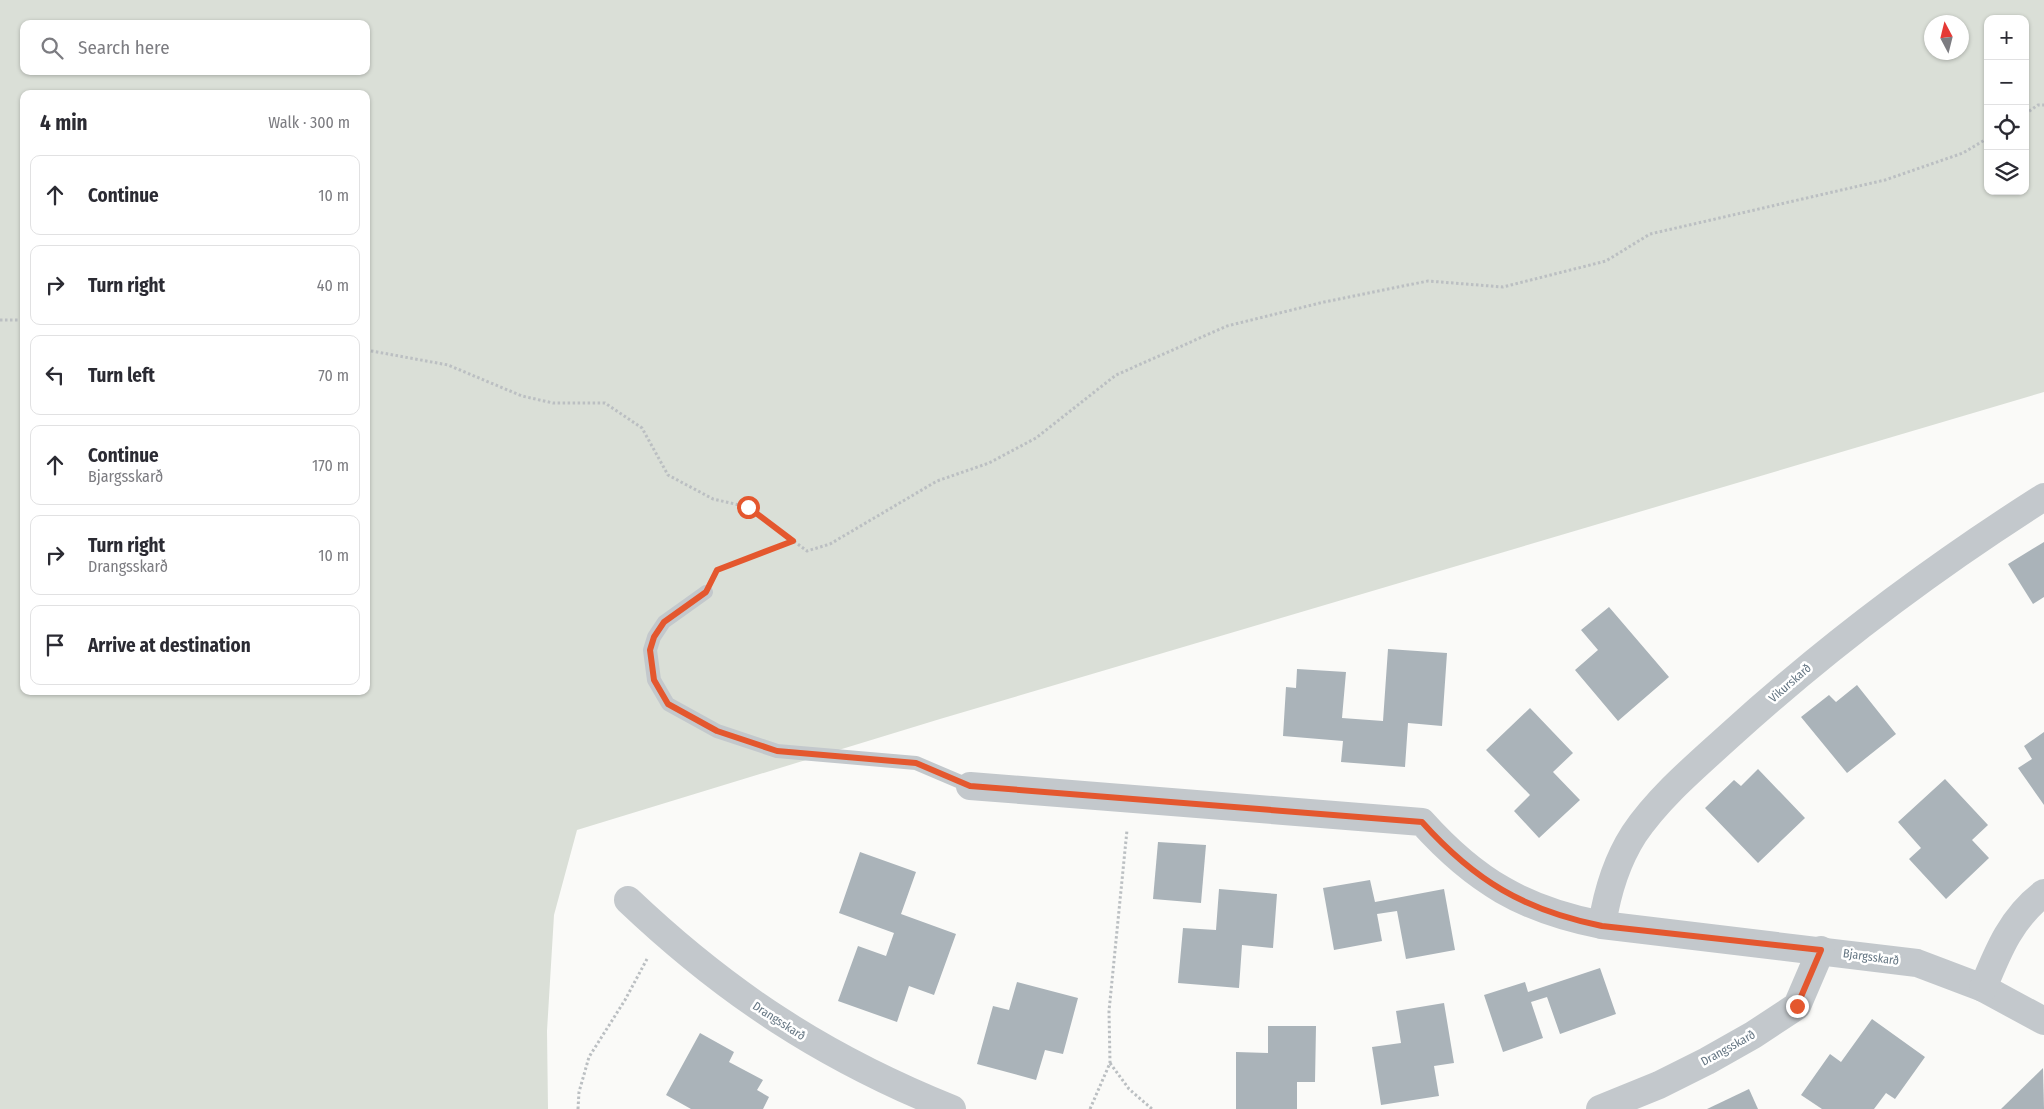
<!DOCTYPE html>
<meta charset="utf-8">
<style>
body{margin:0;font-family:"Fira Sans Condensed",sans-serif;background:#f7f7f7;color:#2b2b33}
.controls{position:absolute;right:15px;top:15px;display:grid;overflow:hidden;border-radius:10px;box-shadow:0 1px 4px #0004}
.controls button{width:45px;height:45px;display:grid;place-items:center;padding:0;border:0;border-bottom:1px solid #e1e1e2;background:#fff;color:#2b2b33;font:25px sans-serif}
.compass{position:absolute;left:1924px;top:15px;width:45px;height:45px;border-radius:50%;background:#fff;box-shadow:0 1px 4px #0004;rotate:353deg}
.stop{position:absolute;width:15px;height:15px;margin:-11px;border:4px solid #e4572e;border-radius:50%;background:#fff}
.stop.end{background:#e4572e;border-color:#fff;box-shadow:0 1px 5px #0008}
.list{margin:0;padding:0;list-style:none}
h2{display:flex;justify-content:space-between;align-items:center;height:65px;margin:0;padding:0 20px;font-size:21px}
h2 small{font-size:16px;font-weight:400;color:#7c7c81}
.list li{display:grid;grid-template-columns:32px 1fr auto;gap:15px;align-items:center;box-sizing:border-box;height:80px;margin:0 10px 10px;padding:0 10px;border:1px solid #e1e1e2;border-radius:10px}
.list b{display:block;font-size:19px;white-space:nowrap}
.list p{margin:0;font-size:16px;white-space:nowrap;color:#7c7c81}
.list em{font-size:16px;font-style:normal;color:#7c7c81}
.icon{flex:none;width:28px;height:28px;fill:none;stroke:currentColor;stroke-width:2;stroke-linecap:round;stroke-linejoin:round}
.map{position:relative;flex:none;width:2044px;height:1109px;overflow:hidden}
.search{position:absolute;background:#fff;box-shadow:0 1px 4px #0004;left:20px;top:20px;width:350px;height:55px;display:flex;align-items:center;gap:12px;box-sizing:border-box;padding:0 18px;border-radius:10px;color:#7c7c81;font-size:19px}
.panel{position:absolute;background:#fff;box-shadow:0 1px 4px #0004;left:20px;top:90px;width:350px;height:605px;border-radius:10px}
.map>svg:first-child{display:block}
.green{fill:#dadfd7;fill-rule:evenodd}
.building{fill:#aab3b9}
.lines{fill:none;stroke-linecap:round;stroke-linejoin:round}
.path{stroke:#bbbfc2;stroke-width:3;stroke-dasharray:2.5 2.5;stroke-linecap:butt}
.lane{stroke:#c3c8cc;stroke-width:14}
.street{stroke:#c3c8cc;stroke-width:28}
.route{stroke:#e4572e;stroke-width:6}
.labels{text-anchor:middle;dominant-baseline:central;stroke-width:5;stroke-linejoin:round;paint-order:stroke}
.street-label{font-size:12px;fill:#657683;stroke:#fff}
</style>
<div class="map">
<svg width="2044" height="1109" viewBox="0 0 2044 1109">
<rect width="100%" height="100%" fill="#fafaf8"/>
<path class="green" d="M0,0H2044V392L940,719L577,830L554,915L547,1031L548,1109H0ZM1988,19H2025V191H1988ZM1932,22H1962V52H1932ZM24,24H366V71H24ZM24,94H366V691H24Z"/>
<g class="building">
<polygon points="2044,542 2044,597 2033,604 2008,564"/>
<polygon points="1609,607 1669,677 1618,721 1575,670 1598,650 1581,630"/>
<polygon points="1388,649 1447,653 1442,726 1408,723 1405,767 1341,762 1343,741 1283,736 1286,687 1296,688 1297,669 1346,672 1342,718 1383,721"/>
<polygon points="1857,685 1896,734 1847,773 1801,717 1829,695 1836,702"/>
<polygon points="1530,708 1573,753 1553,772 1580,800 1539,838 1514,811 1530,795 1486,750"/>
<polygon points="2044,732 2044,805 2018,768 2032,759 2024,746"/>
<polygon points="1758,769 1805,818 1758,863 1705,808 1734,780 1741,786"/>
<polygon points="1945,779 1988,825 1972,840 1989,858 1946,899 1909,859 1921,848 1898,822"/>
<polygon points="1158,842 1206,845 1201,903 1153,899"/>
<polygon points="860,852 916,872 901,914 956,934 934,995 909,986 897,1022 838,1001 858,946 886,956 894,933 839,913"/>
<polygon points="1370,880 1375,902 1444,889 1455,950 1406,959 1397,911 1377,914 1382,941 1334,950 1323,888"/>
<polygon points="1219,889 1277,894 1273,948 1242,945 1239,988 1178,983 1183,928 1216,930"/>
<polygon points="1600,968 1616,1014 1560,1034 1547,997 1531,1002 1543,1038 1503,1052 1484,995 1525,982 1528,992"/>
<polygon points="1017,982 1078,998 1063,1054 1045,1050 1036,1080 977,1064 993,1006 1009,1010"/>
<polygon points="1444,1003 1454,1063 1434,1066 1439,1096 1381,1105 1372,1047 1401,1043 1396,1011"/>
<polygon points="1872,1019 1925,1057 1895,1099 1886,1093 1874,1109 1822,1109 1801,1095 1830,1054 1841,1062"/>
<polygon points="1268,1026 1316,1026 1315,1082 1297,1082 1297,1109 1236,1109 1236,1052 1268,1053"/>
<polygon points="700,1033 734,1052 729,1062 763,1080 757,1090 769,1097 763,1109 691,1109 666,1095"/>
<polygon points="2043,1068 2044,1109 2001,1109"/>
<polygon points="1749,1089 1758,1109 1707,1109"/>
</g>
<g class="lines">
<g class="path">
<polyline points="2025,114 2038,105 2044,105"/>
<polyline points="0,320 24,320"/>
<polyline points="366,350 448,365 522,396 553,403 605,403 642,428 668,475 713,499 748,507 807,551 830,544 937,481 989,463 1036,438 1116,375 1227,326 1324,302 1428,281 1503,287 1606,261 1650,234 1885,180 1963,153 1988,138"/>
<polyline points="718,570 793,541"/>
<polyline points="1110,1063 1129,1089 1152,1109"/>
<polyline points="578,1109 579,1092 589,1057 625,1000 647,959"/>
<polyline points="1090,1109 1110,1063 1109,1011 1127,830"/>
</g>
<polyline class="lane" points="706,592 664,622 654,637 650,650 654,680 668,704 717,731 777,751 916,763 970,786"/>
<g class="street">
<path d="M970,786L1422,822C1475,881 1524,910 1602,925L1917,963L1983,988L2044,1021"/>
<path d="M628,900C727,994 825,1058 952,1109"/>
<path d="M1602,925C1607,893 1616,862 1634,834C1659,797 1696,766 1729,736C1827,647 1932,568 2044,497"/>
<path d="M1983,988C1998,951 2011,918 2044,893"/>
<polyline points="1600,1109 1659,1085 1707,1061 1753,1035 1797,1006 1821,950"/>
</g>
</g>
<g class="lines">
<path class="route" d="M748,507L793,541L717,570L706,592L664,622L654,637L650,650L654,680L668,704L717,731L777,751L916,763L970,786L1422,822C1475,881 1524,910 1602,926L1821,950L1797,1006"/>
</g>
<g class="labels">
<g class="street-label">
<text transform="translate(1790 683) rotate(-41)">Vikurskarð</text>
<text transform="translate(1871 957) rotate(8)">Bjargsskarð</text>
<text transform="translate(779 1021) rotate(33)">Drangsskarð</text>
<text transform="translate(1728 1048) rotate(-29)">Drangsskarð</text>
</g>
</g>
</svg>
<div class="controls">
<button>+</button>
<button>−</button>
<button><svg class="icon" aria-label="locate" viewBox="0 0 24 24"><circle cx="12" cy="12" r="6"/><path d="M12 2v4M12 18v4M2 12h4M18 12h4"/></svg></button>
<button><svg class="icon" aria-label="layers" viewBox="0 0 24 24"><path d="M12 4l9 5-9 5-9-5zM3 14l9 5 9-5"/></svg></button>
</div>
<svg class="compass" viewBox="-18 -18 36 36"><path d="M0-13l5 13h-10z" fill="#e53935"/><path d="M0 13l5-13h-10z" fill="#7c7c81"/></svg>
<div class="stop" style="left:748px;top:507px"></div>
<div class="stop end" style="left:1797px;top:1006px"></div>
<div class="search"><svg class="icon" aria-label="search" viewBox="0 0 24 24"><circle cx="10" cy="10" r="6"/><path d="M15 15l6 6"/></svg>Search here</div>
<section class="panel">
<h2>4 min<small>Walk · 300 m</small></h2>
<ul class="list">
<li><svg class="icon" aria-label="ahead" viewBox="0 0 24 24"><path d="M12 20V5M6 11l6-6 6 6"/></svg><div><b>Continue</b></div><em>10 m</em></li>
<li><svg class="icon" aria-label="right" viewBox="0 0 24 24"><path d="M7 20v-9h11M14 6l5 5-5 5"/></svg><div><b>Turn right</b></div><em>40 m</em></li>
<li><svg class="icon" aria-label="left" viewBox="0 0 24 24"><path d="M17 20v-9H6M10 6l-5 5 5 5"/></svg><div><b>Turn left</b></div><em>70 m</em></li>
<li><svg class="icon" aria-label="ahead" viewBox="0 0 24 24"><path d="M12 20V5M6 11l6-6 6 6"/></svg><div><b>Continue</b><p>Bjargsskarð</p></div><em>170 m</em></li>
<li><svg class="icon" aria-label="right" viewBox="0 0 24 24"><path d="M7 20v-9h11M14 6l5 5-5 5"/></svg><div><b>Turn right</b><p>Drangsskarð</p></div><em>10 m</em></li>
<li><svg class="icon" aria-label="arrive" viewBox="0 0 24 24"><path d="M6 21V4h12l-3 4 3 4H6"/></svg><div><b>Arrive at destination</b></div></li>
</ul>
</section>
</div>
